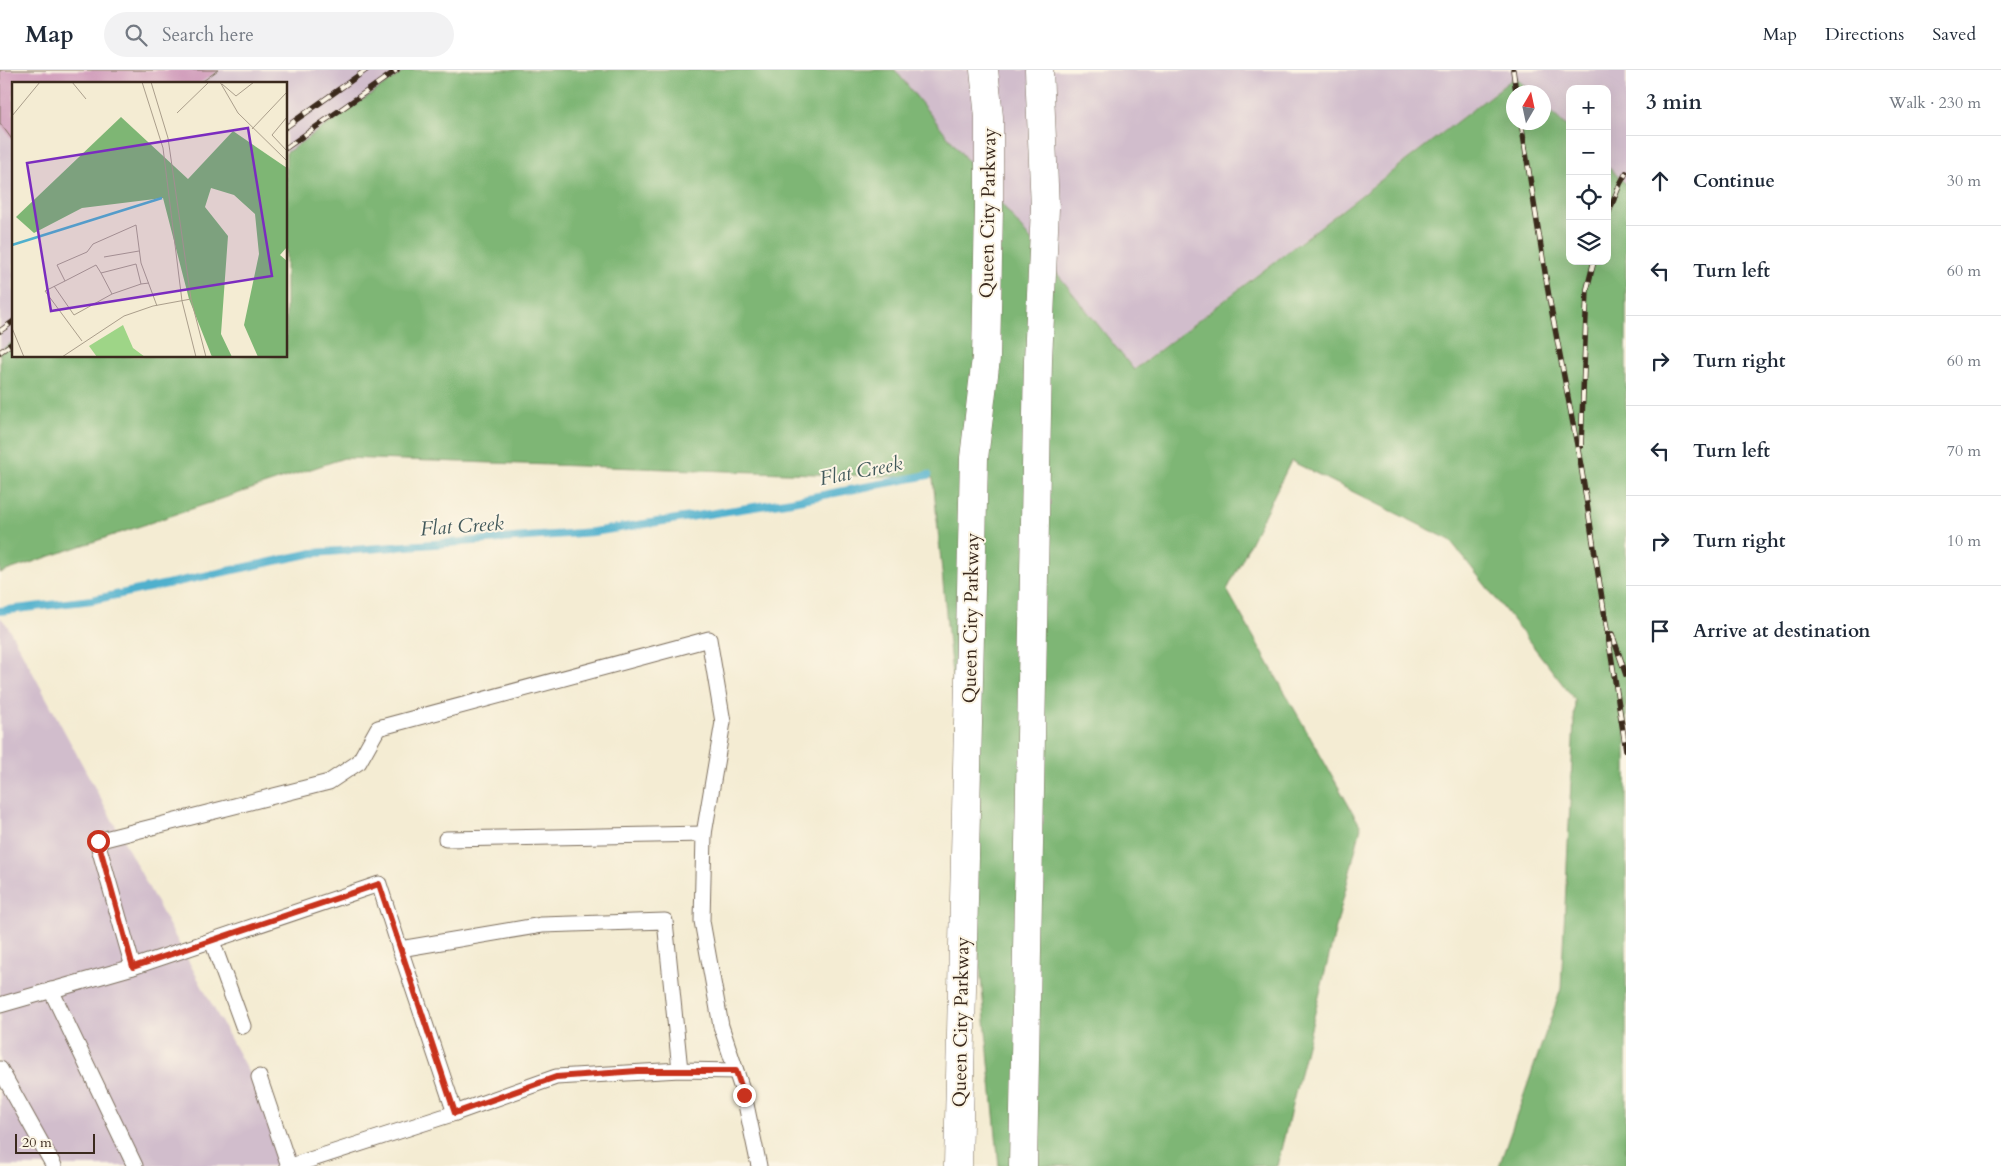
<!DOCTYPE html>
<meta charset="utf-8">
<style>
body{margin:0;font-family:Cardo,serif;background:#f2f2f3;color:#1f2937}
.controls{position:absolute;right:15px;top:15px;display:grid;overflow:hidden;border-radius:10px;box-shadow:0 5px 20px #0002}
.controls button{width:45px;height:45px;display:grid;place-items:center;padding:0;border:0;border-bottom:1px solid #e0e1e3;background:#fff;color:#1f2937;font:25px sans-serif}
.compass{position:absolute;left:1506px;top:15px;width:45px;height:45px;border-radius:50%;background:#fff;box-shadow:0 5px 20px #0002;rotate:9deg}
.scale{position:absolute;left:15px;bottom:12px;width:80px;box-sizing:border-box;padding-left:5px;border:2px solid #3b2a1e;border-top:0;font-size:14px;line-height:18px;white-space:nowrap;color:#3b2a1e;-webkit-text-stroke:4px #fcf5e5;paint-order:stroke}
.stop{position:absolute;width:15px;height:15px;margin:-11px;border:4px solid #c8321e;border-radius:50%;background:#fff}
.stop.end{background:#c8321e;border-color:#fff;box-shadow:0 1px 5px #0008}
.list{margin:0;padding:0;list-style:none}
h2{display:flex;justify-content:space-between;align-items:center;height:65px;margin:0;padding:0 20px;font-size:21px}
h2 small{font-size:16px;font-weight:400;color:#747a83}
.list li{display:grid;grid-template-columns:32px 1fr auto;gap:15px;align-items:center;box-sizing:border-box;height:90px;padding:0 20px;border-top:1px solid #e0e1e3}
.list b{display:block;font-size:19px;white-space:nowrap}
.list em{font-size:16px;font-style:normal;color:#747a83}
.icon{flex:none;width:28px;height:28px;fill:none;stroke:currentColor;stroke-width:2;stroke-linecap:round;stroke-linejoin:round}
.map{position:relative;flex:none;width:1626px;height:1096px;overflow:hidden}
header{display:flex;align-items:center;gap:30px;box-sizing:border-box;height:70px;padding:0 25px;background:#fff;border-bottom:1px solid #e0e1e3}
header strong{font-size:24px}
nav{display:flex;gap:28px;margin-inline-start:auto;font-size:18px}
.search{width:350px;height:45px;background:#f2f2f3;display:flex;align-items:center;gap:12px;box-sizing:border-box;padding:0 18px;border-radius:28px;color:#747a83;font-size:19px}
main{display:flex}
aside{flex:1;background:#fff}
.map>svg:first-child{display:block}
.industrial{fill:#d1bdcc}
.forest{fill:#7eb674;stroke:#5c7049}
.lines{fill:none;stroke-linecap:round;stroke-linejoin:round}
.stream{stroke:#4fb0cd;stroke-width:8}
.building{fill:#cb91b6}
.lane-casing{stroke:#7c6e5d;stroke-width:17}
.primary-casing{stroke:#7c6e5d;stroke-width:29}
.lane{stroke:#fff;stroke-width:15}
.primary{stroke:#fff;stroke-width:28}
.rail-casing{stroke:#3b2a1e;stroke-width:5.5}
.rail{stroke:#fcf5e5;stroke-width:4;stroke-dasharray:11;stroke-linecap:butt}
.route{stroke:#c8321e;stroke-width:6}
.labels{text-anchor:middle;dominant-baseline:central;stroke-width:4;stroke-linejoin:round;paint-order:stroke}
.street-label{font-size:19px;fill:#3b2a1e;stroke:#fcf5e5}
.water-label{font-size:20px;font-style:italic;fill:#42595b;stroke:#fcf5e5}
.inset-river{fill:none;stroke:#4fb0cd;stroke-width:2.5}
.inset-road{fill:none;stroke:#aa9e8b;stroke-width:1}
.view{fill:#7b2cbf;fill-opacity:0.15;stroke:#7b2cbf;stroke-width:2.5}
.inset-edge{fill:none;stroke:#3b2a1e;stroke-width:2.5}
</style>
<header>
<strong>Map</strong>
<div class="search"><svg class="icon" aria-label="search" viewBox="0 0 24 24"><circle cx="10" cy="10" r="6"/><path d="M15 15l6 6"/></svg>Search here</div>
<nav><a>Map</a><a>Directions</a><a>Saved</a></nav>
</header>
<main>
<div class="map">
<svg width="1626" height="1096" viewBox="0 0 1626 1096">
<rect width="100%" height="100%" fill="#fcf5e5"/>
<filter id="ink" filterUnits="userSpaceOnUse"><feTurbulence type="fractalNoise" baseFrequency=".02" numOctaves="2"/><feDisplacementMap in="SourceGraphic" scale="10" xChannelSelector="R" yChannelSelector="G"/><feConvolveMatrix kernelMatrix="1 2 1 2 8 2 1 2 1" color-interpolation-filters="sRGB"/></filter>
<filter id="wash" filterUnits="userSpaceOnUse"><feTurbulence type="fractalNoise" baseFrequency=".0096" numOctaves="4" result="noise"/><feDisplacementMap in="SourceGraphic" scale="20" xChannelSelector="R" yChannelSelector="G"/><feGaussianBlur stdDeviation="1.12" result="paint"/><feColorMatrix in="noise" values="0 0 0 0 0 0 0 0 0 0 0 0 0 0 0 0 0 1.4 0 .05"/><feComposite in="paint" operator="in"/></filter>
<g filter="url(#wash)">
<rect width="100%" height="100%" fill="#f4ecd3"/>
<g class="industrial">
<polygon points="0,0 406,0 286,83 286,14 14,14 14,271 0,281"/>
<polygon points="895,0 1626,0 1626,114 1607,96 1607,19 1570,19 1570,60 1544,35 1544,22 1531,22 1514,7 1133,300"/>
<polygon points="0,547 7,555 299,1096 0,1096"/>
</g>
<polygon class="forest" points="406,0 895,0 1134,300 1515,7 1531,22 1514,22 1514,52 1544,52 1544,35 1570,60 1570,191 1607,191 1607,96 1626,114 1626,1096 1499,1096 1561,919 1575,630 1450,470 1291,391 1227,520 1361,757 1277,1096 999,1096 933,408 344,388 0,503 0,281 14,271 14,286 286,286 286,83"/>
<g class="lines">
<polyline class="stream" points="0,541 92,530 313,483 593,462 792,431 928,405"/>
</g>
<g id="blocks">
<polygon class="building" points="0,0 218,0 199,14 14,14 14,72 0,53"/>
</g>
</g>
<g filter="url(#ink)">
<use href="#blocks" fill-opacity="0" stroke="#7c6e5d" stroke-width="1"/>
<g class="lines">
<g class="lane-casing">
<g id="lane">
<polyline points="446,769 704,764"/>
<polyline points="212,871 243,956"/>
<polyline points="133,897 379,814 400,879"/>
<polyline points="51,920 135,1096"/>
<polyline points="0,935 133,897 97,771 329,712 359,692 378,658 709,569 723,652 704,764 702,851 721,956 744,1025 759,1096"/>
<polyline points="0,999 54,1096"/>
<polyline points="680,1000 556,1007 455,1043 400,879 542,855 665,851 680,1000 736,1001"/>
<polyline points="259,1007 289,1096"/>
<polyline points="291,1096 455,1043"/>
</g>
</g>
<g class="primary-casing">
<g id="primary">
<polyline points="958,1096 974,388 986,288 989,138 989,47 984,0"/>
<polyline points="1023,1096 1038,290 1045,138 1039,0"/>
</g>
</g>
<use href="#lane" class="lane"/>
<use href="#primary" class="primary"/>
<g class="rail-casing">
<g id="rail">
<polyline points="1513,0 1516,22"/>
<polyline points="1521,52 1549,227 1581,396 1626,680"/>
<polyline points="286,57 366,0"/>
<polyline points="286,78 397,0"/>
<polyline points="1607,147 1620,114 1626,103"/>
<polyline points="0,261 14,251"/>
<polyline points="0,282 14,272"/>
<polyline points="1581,376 1587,219 1594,191"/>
<polyline points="1612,564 1626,605"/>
</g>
</g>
<use href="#rail" class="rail"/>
</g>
</g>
<g class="lines" filter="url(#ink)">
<polyline class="route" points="98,771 133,897 379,814 455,1043 556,1007 637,1001 736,1001 744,1025"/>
</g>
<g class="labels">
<g class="street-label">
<text transform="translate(988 143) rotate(-89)">Queen City Parkway</text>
<text transform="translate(971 548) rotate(-89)">Queen City Parkway</text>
<text transform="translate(961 952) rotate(-89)">Queen City Parkway</text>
</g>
<g class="water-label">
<text transform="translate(861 401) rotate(-11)">Flat Creek</text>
<text transform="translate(462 456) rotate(-4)">Flat Creek</text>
</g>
</g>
<g transform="translate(12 12)">
<rect width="275" height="275" fill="#f4ecd3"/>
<path d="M111,243L121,266L133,275H85L77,264Z" fill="#9ed587"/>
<path d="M109,35L176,97L221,49L275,86V165L268,173L275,179V275H246L232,243L247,172L243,132L222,113L199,106L193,125L216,154L209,252L220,275H200L177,217L151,116L70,126L22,151L4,135Z" fill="#7eb674"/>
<path class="inset-river" d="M0,163L150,116"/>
<path class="inset-road" d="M60,0L74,17M130,0L151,66L170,219L184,275M139,0L156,56L179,217L194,275M208,0L226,31L275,79M210,2L224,14L242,0M165,31L197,0M0,34L28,0M275,35L260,53L275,69M240,47L275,10M92,175L127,169M53,199L84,183L89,191M129,202L100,212L89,191L124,182L129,202L137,201M42,204L62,233L100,212M0,246L12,275M70,259L33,209L53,199L45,183L75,170L81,162L124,143L129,181L145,224M50,275L112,234L141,224L179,217"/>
<path class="view" d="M236,46L260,194L39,229L15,81Z"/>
<rect width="275" height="275" class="inset-edge"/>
</g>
</svg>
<div class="controls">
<button>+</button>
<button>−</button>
<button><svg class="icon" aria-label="locate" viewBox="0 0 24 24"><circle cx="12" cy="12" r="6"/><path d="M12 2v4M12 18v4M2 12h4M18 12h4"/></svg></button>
<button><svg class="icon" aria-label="layers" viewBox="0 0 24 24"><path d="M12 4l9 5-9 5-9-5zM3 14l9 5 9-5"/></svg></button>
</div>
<svg class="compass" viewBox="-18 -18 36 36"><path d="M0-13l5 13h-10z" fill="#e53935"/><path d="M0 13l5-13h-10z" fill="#747a83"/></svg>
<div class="scale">20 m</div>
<div class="stop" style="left:98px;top:771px"></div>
<div class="stop end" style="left:744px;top:1025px"></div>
</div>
<aside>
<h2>3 min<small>Walk · 230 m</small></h2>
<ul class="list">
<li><svg class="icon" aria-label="ahead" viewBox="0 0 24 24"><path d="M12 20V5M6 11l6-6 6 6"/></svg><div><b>Continue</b></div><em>30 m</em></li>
<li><svg class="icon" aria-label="left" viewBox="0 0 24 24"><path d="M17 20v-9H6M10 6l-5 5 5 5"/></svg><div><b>Turn left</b></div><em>60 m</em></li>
<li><svg class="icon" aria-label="right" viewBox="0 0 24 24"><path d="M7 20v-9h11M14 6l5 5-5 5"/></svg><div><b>Turn right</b></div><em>60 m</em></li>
<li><svg class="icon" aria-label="left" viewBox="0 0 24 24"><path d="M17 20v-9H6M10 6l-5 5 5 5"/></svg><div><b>Turn left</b></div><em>70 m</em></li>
<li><svg class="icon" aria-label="right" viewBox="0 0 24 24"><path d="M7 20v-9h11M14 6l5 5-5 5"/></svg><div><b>Turn right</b></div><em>10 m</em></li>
<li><svg class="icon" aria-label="arrive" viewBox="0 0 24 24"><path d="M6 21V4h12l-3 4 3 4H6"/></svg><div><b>Arrive at destination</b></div></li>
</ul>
</aside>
</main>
